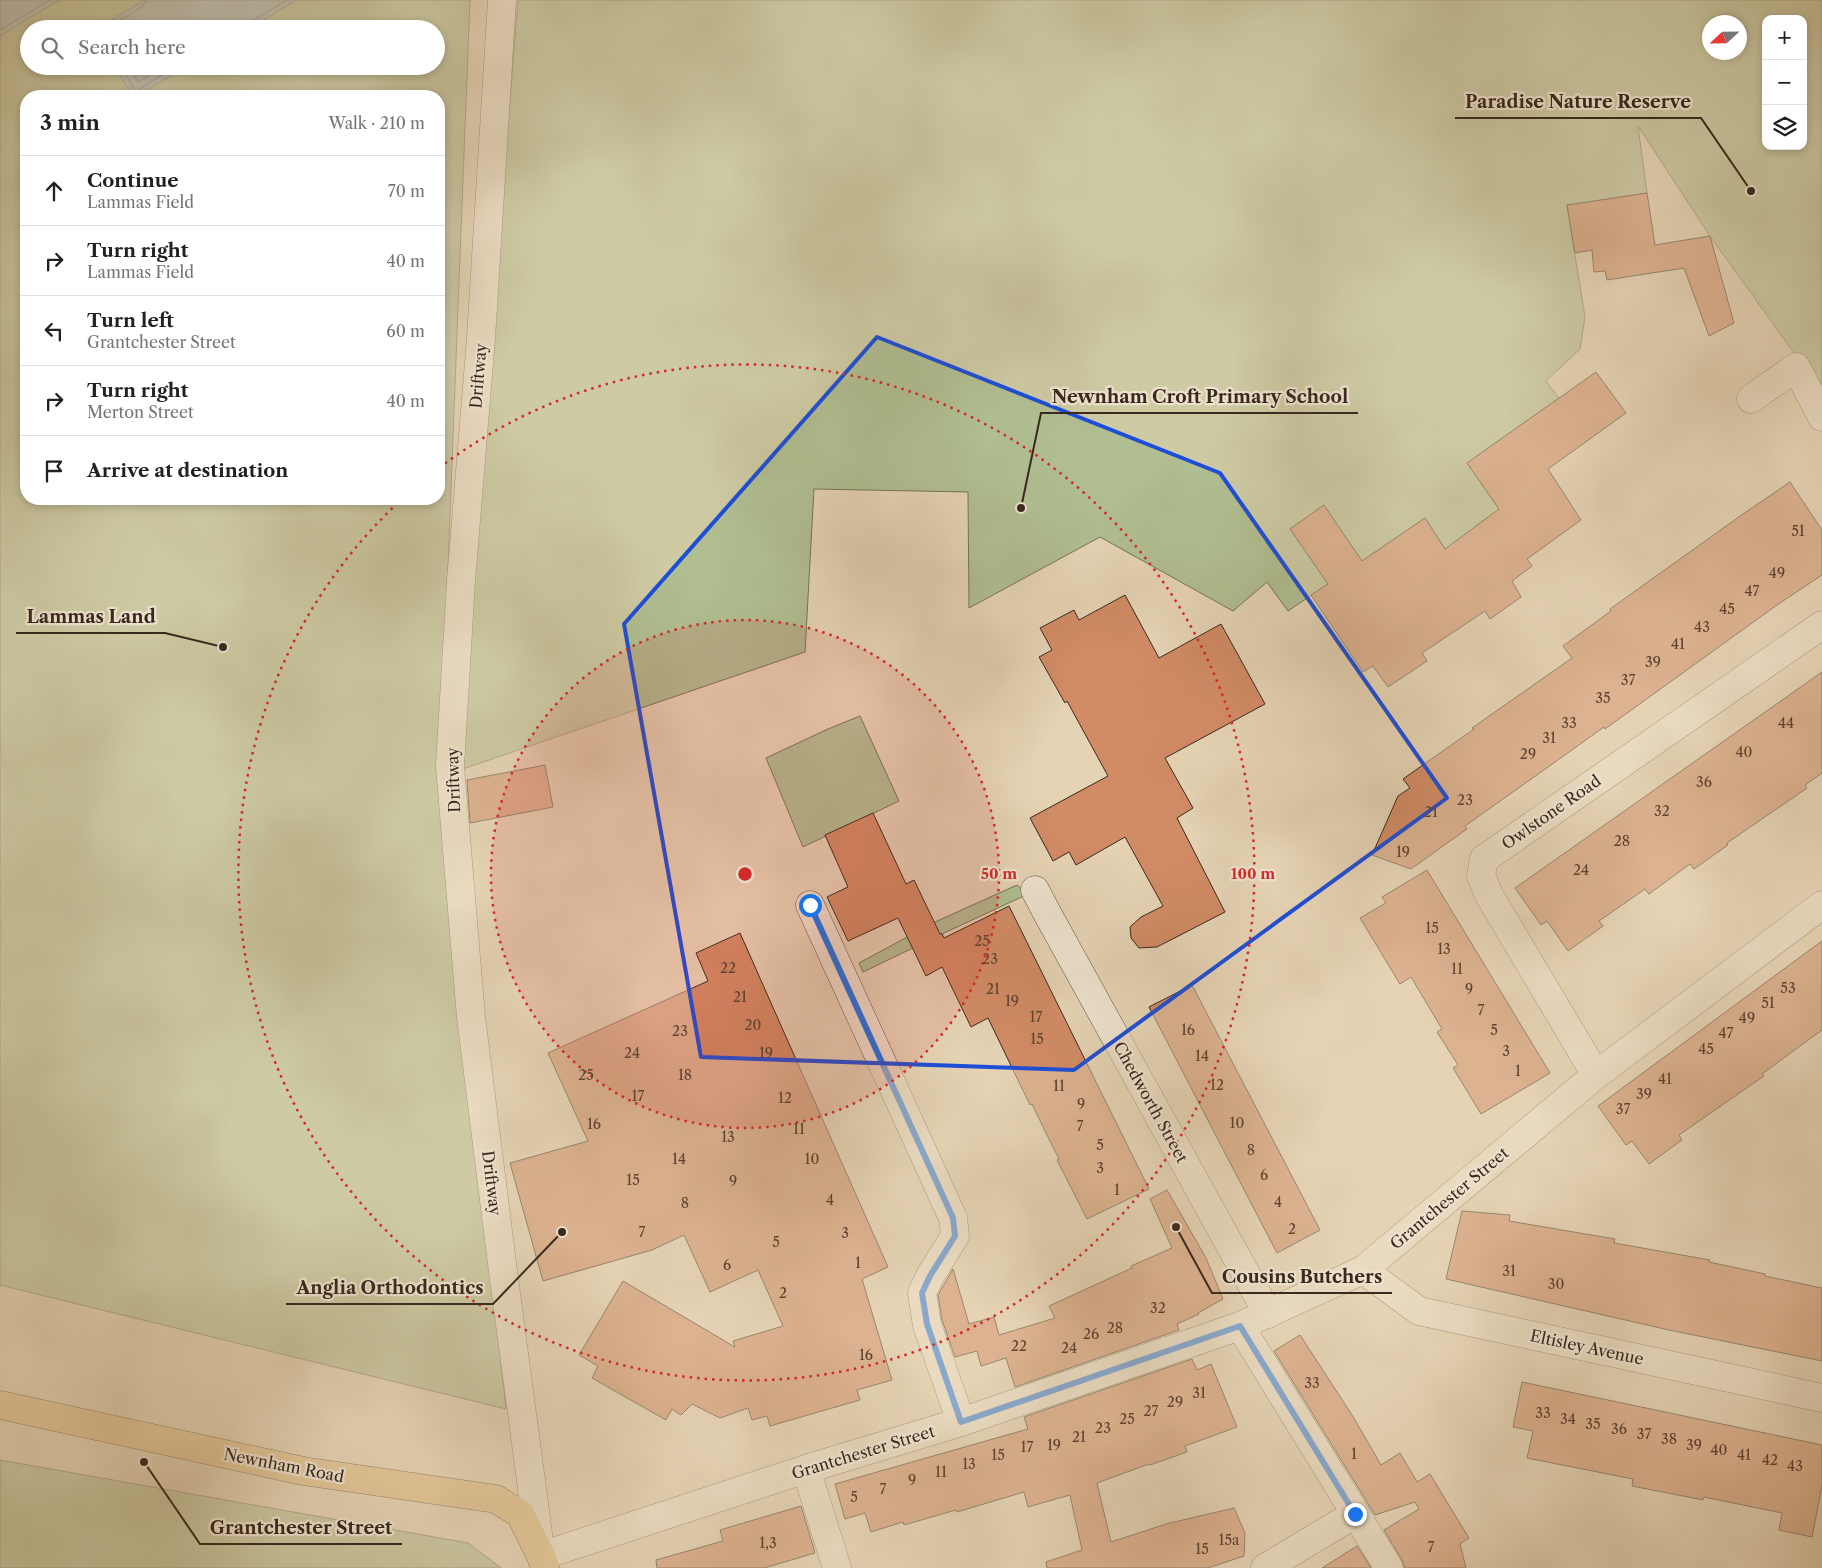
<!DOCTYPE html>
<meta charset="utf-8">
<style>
body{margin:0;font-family:"Libre Caslon Text",serif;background:#f6f6f6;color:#202124}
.controls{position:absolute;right:15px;top:15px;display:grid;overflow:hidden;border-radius:10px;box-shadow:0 2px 8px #0003}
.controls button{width:45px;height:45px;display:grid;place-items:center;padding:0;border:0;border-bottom:1px solid #e0e0e0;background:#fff;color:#202124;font:25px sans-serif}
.compass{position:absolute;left:1702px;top:15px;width:45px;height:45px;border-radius:50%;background:#fff;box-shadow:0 2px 8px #0003;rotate:248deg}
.stop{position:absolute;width:15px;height:15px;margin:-11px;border:4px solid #1a73e8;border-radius:50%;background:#fff}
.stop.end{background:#1a73e8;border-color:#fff;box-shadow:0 1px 5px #0008}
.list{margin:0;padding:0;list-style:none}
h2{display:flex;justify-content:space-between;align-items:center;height:65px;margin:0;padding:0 20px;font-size:21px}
h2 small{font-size:16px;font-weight:400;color:#757577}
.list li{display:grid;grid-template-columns:32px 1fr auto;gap:15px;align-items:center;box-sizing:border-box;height:70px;padding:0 20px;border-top:1px solid #e0e0e0}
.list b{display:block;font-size:19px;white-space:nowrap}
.list p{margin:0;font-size:16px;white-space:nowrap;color:#757577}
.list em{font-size:16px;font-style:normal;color:#757577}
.icon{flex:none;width:28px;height:28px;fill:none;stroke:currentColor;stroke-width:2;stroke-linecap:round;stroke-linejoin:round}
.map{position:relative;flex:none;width:1822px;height:1568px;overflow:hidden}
.search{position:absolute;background:#fff;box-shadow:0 2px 8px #0003;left:20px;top:20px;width:425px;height:55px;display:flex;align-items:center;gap:12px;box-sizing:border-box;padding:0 18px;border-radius:28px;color:#757577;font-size:19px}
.panel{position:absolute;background:#fff;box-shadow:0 2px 8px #0003;left:20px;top:90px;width:425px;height:415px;border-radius:20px}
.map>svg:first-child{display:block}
.green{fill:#b0be91;stroke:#747458;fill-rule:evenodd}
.water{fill:#9cb4b9;stroke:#747c7b}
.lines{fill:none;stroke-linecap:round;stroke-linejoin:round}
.shore{stroke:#6a6e6c;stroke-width:1}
.building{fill:#d18b65;stroke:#38291e}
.minor-casing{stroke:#635444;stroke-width:29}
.primary-casing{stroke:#38291e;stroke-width:29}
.minor{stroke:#eee2ce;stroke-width:28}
.primary{stroke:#e2ba7a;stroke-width:28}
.route{stroke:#1a73e8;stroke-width:6}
.marked{fill:none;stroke:#1d4ed8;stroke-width:4;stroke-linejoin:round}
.ring{fill:none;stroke:#d62828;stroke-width:2.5;stroke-dasharray:2.5 5}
.labels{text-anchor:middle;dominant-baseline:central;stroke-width:4.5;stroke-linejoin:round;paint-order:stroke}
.number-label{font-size:14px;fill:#5e4230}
.street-label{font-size:16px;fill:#38291e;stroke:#eee2ce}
.centre{fill:#d62828;stroke:#eee2ce;stroke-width:2.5}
.ring-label{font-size:15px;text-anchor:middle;font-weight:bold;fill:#d62828;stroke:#eee2ce;stroke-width:4.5;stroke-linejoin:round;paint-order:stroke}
.leader{fill:none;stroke:#38291e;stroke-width:2}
.callout-dot{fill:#38291e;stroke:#eee2ce;stroke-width:2}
.callout-label{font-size:18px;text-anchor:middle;font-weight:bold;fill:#38291e;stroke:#eee2ce;stroke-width:4.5;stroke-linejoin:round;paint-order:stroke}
</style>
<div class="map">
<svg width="1822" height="1568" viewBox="0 0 1822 1568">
<rect width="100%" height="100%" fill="#e5d3b4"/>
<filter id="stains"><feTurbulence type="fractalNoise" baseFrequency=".004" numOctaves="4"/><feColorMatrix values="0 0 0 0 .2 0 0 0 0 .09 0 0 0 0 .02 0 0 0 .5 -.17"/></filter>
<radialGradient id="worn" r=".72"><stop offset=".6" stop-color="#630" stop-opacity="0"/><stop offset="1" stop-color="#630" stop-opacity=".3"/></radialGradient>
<g class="green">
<path d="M59,0H470L439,796L506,1409L0,1285V36ZM29,29H436V66H29ZM26,96H439V499H26Z"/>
<path d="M518,0H1822V392L1710,236L1638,126L1647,193L1567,206L1585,317L1580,349L1546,381L1559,398L1467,463L1501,512L1489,522L1486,518L1474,527L1491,552L1461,573L1425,518L1362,561L1324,506L1290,529L1328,584L1288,611L1267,582L1233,611L1100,537L969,608L968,492L814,489L805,652L457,771ZM1766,19H1803V146H1766ZM1710,22H1740V52H1710Z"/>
<polygon points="860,716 899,801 803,847 766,758 828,729"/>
<polygon points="1017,885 1028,894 942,934 863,972 859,963 935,922"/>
<polygon points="0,1460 468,1543 501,1568 0,1568"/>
</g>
<g class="water">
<polygon points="0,0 59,0 0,36"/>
<polygon points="144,0 296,0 249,29 97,29"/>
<polygon points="114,66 187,66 138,96 132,96"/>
</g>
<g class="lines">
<g class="shore">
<polyline points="107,29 143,6 146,0"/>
<polyline points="247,29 250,22 287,0"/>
<polyline points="0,30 50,0"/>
<polyline points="120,66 136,91 177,66"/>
<polyline points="127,66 138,82 165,66"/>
</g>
</g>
<g class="building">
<polygon points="1647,193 1655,245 1710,236 1734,323 1709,336 1684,268 1607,280 1605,271 1594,272 1592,250 1575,253 1567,205"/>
<polygon points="1596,372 1626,413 1548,469 1581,520 1527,559 1532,566 1512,581 1521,597 1490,619 1485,611 1422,653 1427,661 1388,687 1373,666 1363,672 1311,595 1328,584 1290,529 1324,505 1362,561 1425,518 1445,549 1499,509 1467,463"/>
<polygon points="1790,482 1822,530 1822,575 1777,605 1605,729 1604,727 1551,765 1465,826 1467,829 1411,869 1372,855 1398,796 1410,788 1403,779 1474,729 1472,728 1572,658 1563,646 1611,611 1610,609 1743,514"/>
<polygon points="1125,595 1159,658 1221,624 1265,704 1165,758 1193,808 1177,818 1225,912 1157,947 1139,948 1131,938 1130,927 1141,917 1163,906 1125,837 1076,865 1069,852 1053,861 1030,818 1108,776 1067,701 1065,703 1039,657 1052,650 1040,628 1074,610 1079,620"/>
<polygon points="1822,672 1822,773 1805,785 1807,788 1727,843 1728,845 1694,869 1690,864 1649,894 1645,889 1599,921 1603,926 1568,951 1547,921 1541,925 1515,888"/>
<polygon points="545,765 553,807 470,823 467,780"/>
<polygon points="873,813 906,884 914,880 940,934 942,934 944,938 1009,906 1149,1189 1087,1219 1057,1160 1059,1159 1045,1131 1032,1104 1030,1105 988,1018 971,1027 942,967 926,976 898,918 848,941 827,897 848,887 825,835"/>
<polygon points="1427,870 1550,1073 1481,1114 1453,1068 1458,1065 1437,1032 1442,1029 1411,977 1400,984 1360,918 1386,903 1382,897"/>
<polygon points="740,933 888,1267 862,1279 892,1380 857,1390 860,1400 770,1426 767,1416 752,1420 748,1408 720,1418 692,1404 681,1415 672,1409 666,1420 592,1378 598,1366 579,1355 623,1281 735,1347 733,1341 783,1326 758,1270 710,1292 684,1235 652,1250 543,1281 510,1163 588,1141 548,1053 708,981 696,953"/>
<polygon points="1822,941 1822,1030 1762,1074 1764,1076 1679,1135 1682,1140 1649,1164 1632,1141 1626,1145 1598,1106"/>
<polygon points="1192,985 1320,1230 1277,1253 1149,1007"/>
<polygon points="1167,1190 1206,1258 1223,1299 1198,1313 1199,1314 1177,1324 1179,1330 1015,1387 1006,1358 981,1366 977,1351 955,1357 942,1320 938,1295 953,1269 969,1324 994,1317 999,1335 1055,1318 1049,1306 1132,1268 1131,1266 1172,1248 1150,1199"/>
<polygon points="1462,1211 1510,1215 1509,1221 1615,1239 1614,1243 1710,1260 1709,1262 1765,1274 1765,1276 1822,1288 1822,1361 1669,1330 1446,1279"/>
<polygon points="1300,1335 1352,1415 1381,1465 1400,1453 1417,1482 1430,1474 1469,1538 1460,1544 1466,1568 1405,1568 1402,1560 1384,1530 1419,1509 1415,1502 1375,1515 1274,1351"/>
<polygon points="1192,1359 1197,1370 1211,1364 1237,1427 1185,1446 1187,1452 1150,1465 1149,1464 1097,1483 1111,1542 1166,1524 1234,1508 1245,1533 1244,1556 1208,1568 1047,1568 1046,1562 1082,1550 1070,1495 1028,1507 1024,1492 957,1512 956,1510 904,1525 903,1522 871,1532 865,1513 845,1519 835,1484 1028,1429 1024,1417"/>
<polygon points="1522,1382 1822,1445 1822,1486 1812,1537 1779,1530 1782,1513 1704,1497 1703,1500 1632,1486 1633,1479 1527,1458 1533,1431 1513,1427"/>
<polygon points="801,1506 815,1553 764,1568 657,1568 656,1560 723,1541 720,1530"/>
<polygon points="1357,1546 1371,1568 1322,1568"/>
</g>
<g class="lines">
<g class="minor-casing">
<g id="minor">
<polyline points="502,0 481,338 461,581 450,766 471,1017 503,1271 541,1556 806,1469 961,1422 1240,1326 1363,1270 1596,1075 1822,905"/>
<polyline points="1751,399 1796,367 1822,417"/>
<polyline points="1035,890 1047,913 1268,1314"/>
<polyline points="810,905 953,1218 955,1236 930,1276 922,1293 927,1325 961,1422"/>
<polyline points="1596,1075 1489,895 1481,876 1484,859 1822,625"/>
<polyline points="1363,1270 1419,1311 1822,1398"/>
<polyline points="1240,1326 1389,1568"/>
<polyline points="806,1469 837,1568"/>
<polyline points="1265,1568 1355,1514"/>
</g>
</g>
<g class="primary-casing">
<polyline id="primary" points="0,1405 303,1471 496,1499 520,1514 541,1556 545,1568"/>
</g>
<use href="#minor" class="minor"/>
<use href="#primary" class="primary"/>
</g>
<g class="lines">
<polyline class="route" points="810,905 953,1218 955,1236 930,1276 922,1293 927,1324 961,1422 1240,1326 1355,1514"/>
</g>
<path d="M0 0H1822V1568H0ZM877,337L1220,473L1447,798L1074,1070L701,1057L624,624Z" fill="#e5d3b4" fill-opacity=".55" fill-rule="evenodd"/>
<path class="marked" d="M877,337L1220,473L1447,798L1074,1070L701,1057L624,624Z"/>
<circle cx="745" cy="874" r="254" fill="#d62828" fill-opacity=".12"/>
<g class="ring">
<circle cx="745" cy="874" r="254"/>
<path d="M439 468A508 508 0 1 1 402 499"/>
</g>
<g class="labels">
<g class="number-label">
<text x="1798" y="531">51</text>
<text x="1777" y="573">49</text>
<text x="1752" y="591">47</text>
<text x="1727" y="609">45</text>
<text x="1702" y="627">43</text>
<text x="1678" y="644">41</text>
<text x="1653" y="662">39</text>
<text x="1628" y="680">37</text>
<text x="1603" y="698">35</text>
<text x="1569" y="723">33</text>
<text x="1786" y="723">44</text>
<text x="1549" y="738">31</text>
<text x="1744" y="752">40</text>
<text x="1528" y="754">29</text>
<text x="1704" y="782">36</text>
<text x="1465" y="800">23</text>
<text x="1662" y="811">32</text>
<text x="1431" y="812">21</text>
<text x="1622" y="841">28</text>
<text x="1403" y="852">19</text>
<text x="1581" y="870">24</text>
<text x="1432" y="928">15</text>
<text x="982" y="941">25</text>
<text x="1444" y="949">13</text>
<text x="990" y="959">23</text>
<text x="728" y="968">22</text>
<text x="1457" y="969">11</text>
<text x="1788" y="988">53</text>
<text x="993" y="989">21</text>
<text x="1469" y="989">9</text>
<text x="740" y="997">21</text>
<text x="1012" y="1001">19</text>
<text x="1768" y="1003">51</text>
<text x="1481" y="1010">7</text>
<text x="1036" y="1017">17</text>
<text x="1747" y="1018">49</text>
<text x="753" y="1025">20</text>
<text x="1188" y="1030">16</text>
<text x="1494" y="1030">5</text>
<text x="680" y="1031">23</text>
<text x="1726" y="1033">47</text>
<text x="1037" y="1039">15</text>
<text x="1706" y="1049">45</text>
<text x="1506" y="1051">3</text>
<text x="632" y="1053">24</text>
<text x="766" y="1053">19</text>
<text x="1202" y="1056">14</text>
<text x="1518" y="1071">1</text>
<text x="586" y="1075">25</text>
<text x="685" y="1075">18</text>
<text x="1665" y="1079">41</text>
<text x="1217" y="1085">12</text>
<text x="1059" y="1086">11</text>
<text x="1644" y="1094">39</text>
<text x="638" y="1096">17</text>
<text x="785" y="1098">12</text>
<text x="1081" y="1104">9</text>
<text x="1623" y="1109">37</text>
<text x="1237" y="1123">10</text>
<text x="594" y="1124">16</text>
<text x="1080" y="1126">7</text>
<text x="799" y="1129">11</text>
<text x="728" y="1137">13</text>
<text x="1100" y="1145">5</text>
<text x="1251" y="1150">8</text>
<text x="679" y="1159">14</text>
<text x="812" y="1159">10</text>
<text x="1100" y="1168">3</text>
<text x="1264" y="1175">6</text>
<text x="633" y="1180">15</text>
<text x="733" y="1181">9</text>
<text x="1117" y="1190">1</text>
<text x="830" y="1200">4</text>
<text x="1278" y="1202">4</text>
<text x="685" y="1203">8</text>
<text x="1292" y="1229">2</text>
<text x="642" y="1232">7</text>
<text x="845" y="1233">3</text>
<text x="776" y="1242">5</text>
<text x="858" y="1263">1</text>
<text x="727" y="1265">6</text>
<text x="1509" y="1271">31</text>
<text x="1556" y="1284">30</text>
<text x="783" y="1293">2</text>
<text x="1158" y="1308">32</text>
<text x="1115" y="1328">28</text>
<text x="1091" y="1334">26</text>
<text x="1019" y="1346">22</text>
<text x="1069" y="1348">24</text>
<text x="866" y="1355">16</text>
<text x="1312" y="1383">33</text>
<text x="1199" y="1393">31</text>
<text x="1175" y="1402">29</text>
<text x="1151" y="1411">27</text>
<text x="1543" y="1413">33</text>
<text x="1127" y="1419">25</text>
<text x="1568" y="1419">34</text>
<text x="1593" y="1424">35</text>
<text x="1103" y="1428">23</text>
<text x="1619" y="1429">36</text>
<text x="1644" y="1434">37</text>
<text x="1079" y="1437">21</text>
<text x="1669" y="1439">38</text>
<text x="1054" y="1445">19</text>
<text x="1694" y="1445">39</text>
<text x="1027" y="1447">17</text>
<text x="1719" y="1450">40</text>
<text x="1354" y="1454">1</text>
<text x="998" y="1455">15</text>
<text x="1744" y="1455">41</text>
<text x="1770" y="1460">42</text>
<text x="969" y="1464">13</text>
<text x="1795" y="1466">43</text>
<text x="941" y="1472">11</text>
<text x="912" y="1480">9</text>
<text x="883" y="1489">7</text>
<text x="854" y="1497">5</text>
<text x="1229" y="1540">15a</text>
<text x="768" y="1543">1,3</text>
<text x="1431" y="1547">7</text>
<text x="1202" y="1549">15</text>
</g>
<g class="street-label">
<text transform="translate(478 376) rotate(-85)">Driftway</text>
<text transform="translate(453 780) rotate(-92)">Driftway</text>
<text transform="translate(1551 812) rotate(-35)">Owlstone Road</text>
<text transform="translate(1151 1102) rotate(61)">Chedworth Street</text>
<text transform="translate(492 1183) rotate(83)">Driftway</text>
<text transform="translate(1449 1198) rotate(-40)">Grantchester Street</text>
<text transform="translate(1587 1347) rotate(12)">Eltisley Avenue</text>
<text transform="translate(863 1452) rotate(-17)">Grantchester Street</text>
<text transform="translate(284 1465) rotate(11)">Newnham Road</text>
</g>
</g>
<circle cx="745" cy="874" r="8" class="centre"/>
<g class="ring-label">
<text x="999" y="879">50 m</text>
<text x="1253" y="879">100 m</text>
</g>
<path class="leader" d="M1751 191L1701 118H1455M1021 508L1041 413H1358M223 647L165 633H16M1176 1227L1212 1293H1392M562 1232L493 1304H286M144 1462L200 1544H402"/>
<g class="callout-dot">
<circle cx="1751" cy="191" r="5"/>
<circle cx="1021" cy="508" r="5"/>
<circle cx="223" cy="647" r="5"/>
<circle cx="1176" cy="1227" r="5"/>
<circle cx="562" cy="1232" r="5"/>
<circle cx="144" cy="1462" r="5"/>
</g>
<g class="callout-label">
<text x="1578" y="108">Paradise Nature Reserve</text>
<text x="1200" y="403">Newnham Croft Primary School</text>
<text x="91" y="623">Lammas Land</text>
<text x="1302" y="1283">Cousins Butchers</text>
<text x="390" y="1294">Anglia Orthodontics</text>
<text x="301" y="1534">Grantchester Street</text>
</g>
<rect width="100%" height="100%" filter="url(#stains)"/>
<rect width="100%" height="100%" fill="url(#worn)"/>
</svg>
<div class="controls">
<button>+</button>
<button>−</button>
<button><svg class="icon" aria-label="layers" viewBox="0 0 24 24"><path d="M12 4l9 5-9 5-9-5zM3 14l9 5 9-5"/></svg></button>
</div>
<svg class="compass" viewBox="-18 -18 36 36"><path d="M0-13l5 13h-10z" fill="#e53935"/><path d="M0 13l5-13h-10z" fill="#757577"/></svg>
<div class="stop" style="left:810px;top:905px"></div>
<div class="stop end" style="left:1355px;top:1514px"></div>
<div class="search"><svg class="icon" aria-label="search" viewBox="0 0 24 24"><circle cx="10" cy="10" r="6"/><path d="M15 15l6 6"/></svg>Search here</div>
<section class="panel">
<h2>3 min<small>Walk · 210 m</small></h2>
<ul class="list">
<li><svg class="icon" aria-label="ahead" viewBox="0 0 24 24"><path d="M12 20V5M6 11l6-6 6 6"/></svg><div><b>Continue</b><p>Lammas Field</p></div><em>70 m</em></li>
<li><svg class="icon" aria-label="right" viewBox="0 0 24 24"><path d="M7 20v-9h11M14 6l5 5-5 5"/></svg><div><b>Turn right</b><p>Lammas Field</p></div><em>40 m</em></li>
<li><svg class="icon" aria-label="left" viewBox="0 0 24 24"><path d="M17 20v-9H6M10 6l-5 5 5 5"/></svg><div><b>Turn left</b><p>Grantchester Street</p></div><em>60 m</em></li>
<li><svg class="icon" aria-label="right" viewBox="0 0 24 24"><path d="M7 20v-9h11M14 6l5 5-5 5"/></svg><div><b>Turn right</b><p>Merton Street</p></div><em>40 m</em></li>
<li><svg class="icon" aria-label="arrive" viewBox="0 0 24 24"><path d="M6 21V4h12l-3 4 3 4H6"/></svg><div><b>Arrive at destination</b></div></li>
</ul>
</section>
</div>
